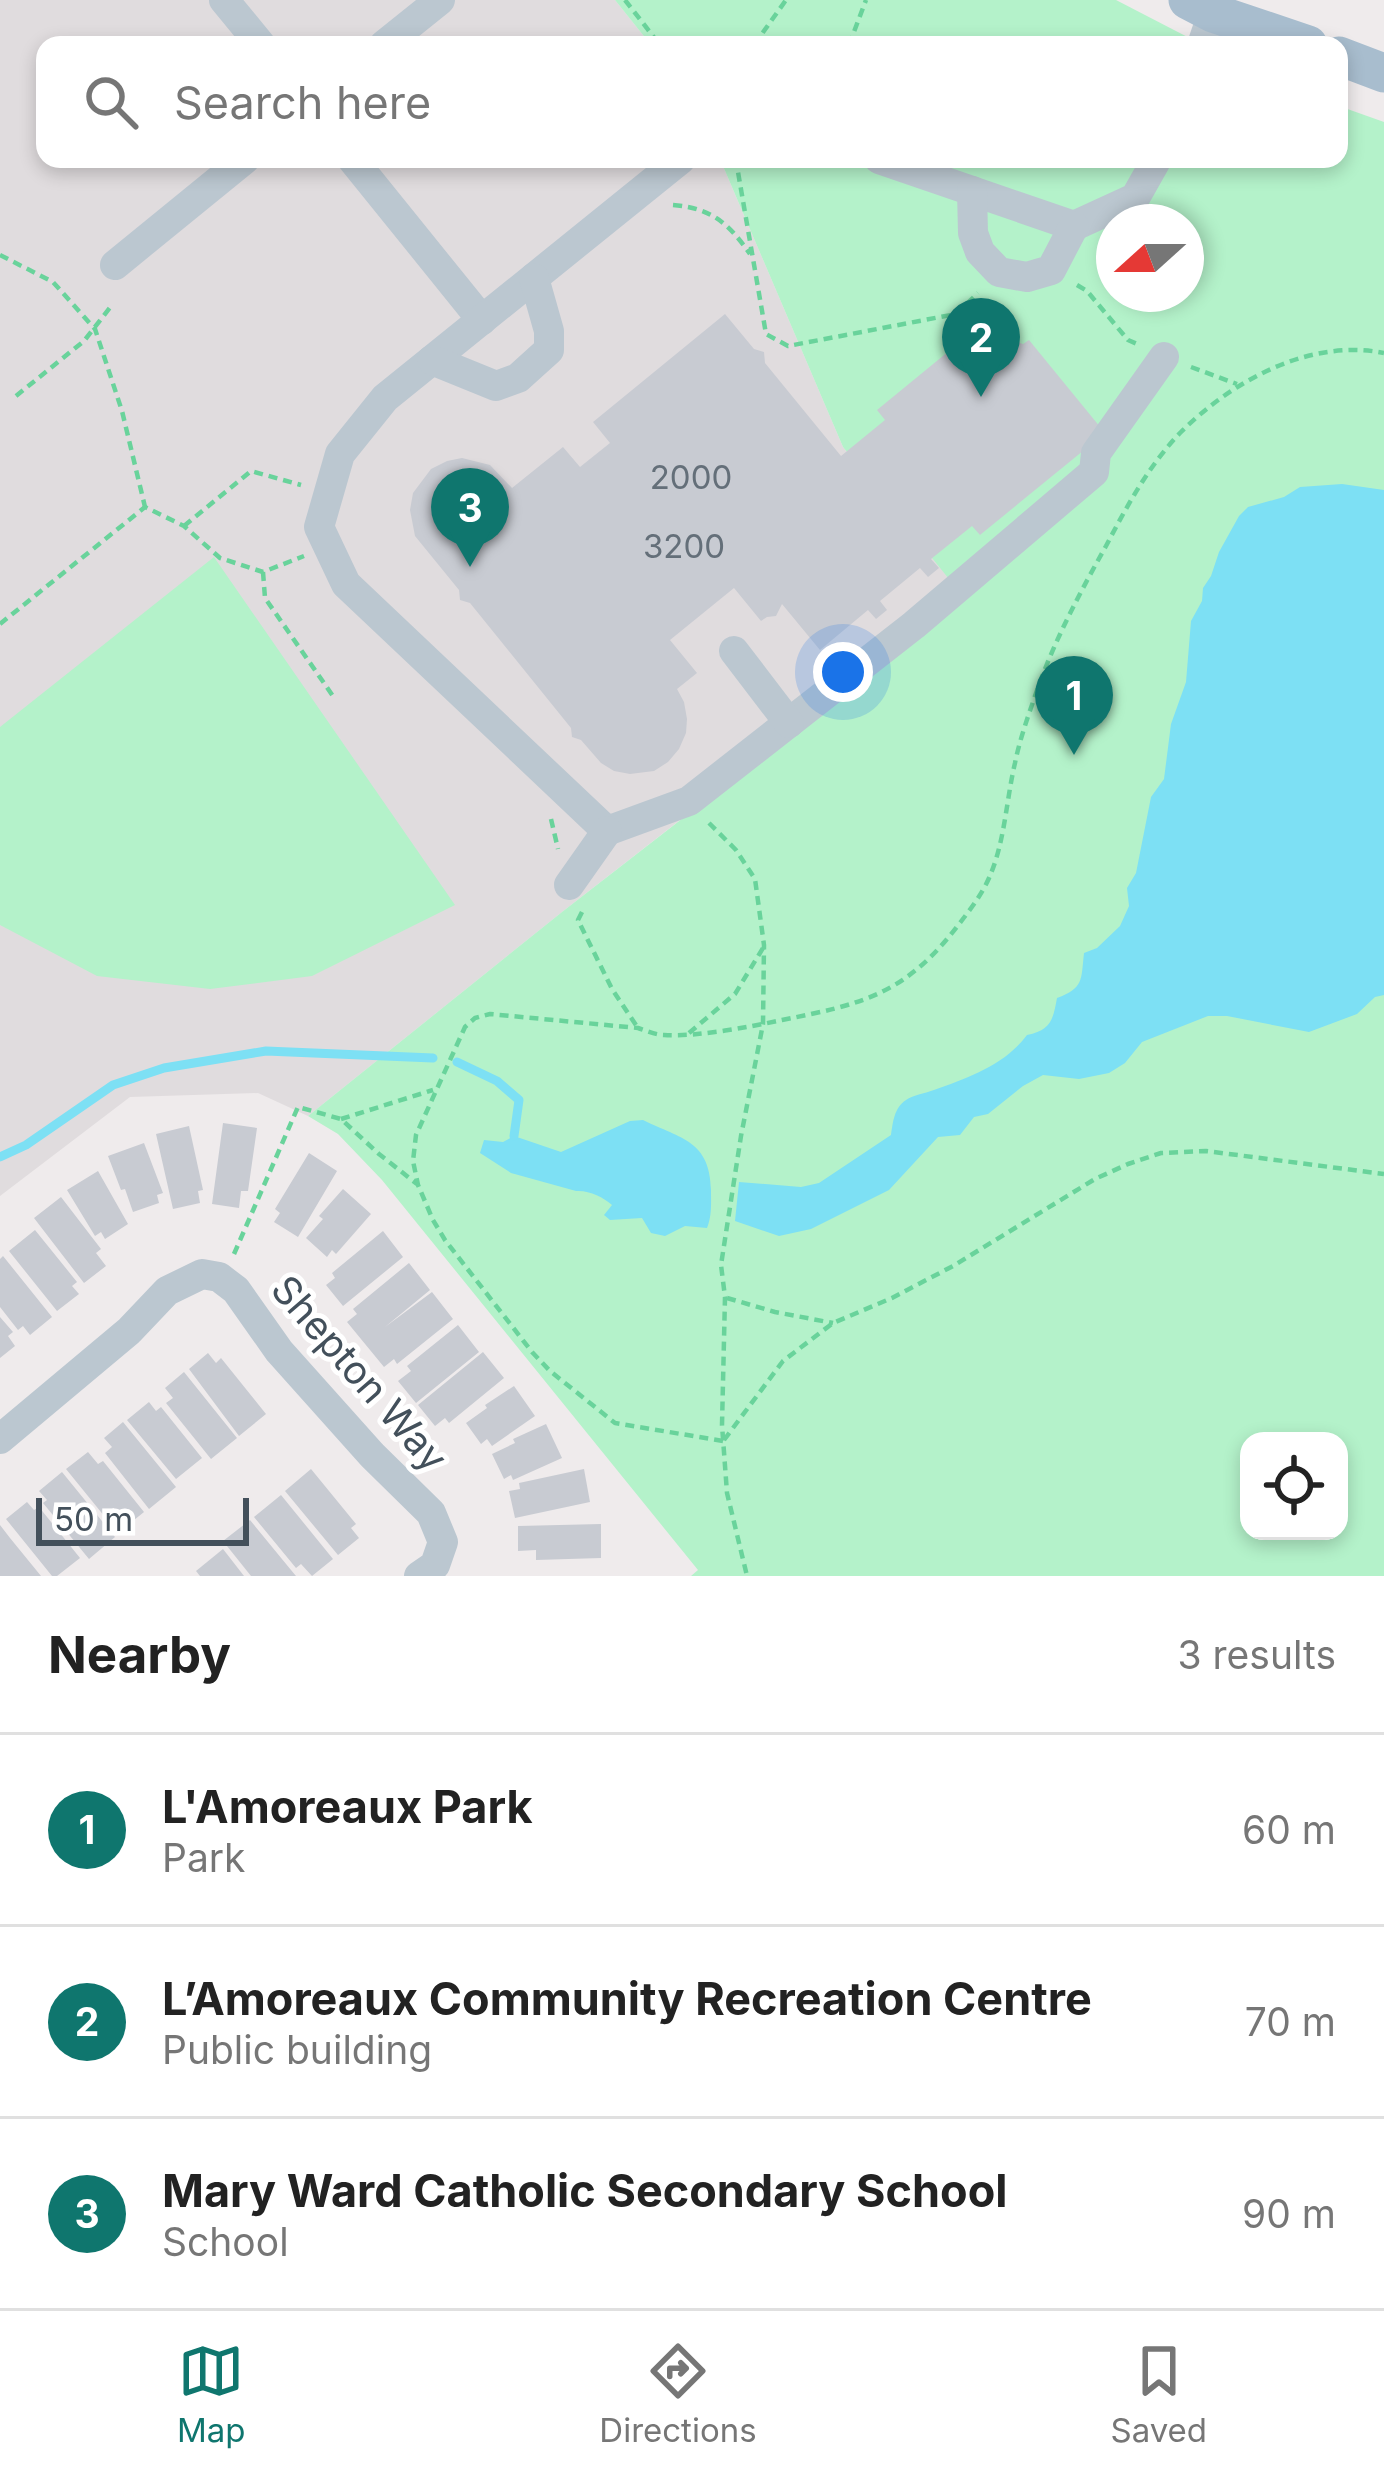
<!DOCTYPE html>
<meta charset="utf-8">
<style>
body{margin:0;font-family:Inter,sans-serif;background:#f2f2f2;color:#222}
.controls{position:absolute;right:36px;bottom:36px;display:grid;overflow:hidden;border-radius:24px;box-shadow:0 6px 18px #0003}
.controls button{width:108px;height:108px;display:grid;place-items:center;padding:0;border:0;border-bottom:3px solid #e0e0e0;background:#fff;color:#222;font:60px sans-serif}
.compass{position:absolute;left:1096px;top:204px;width:108px;height:108px;border-radius:50%;background:#fff;box-shadow:0 6px 18px #0003;rotate:249deg}
.scale{position:absolute;left:36px;bottom:30px;width:213px;box-sizing:border-box;padding-left:12px;border:6px solid #43505b;border-top:0;font-size:33px;line-height:42px;white-space:nowrap;color:#43505b;-webkit-text-stroke:9px #fff;paint-order:stroke}
.you{position:absolute;left:843px;top:672px;width:42px;height:42px;margin:-30px;border:9px solid #fff;border-radius:50%;background:#1a73e8;box-shadow:0 0 0 18px #1a73e833}
.badge{display:grid;place-items:center;width:78px;height:78px;border-radius:50%;background:#0f766e;color:#fff;font-size:39px;font-weight:700}
.pin{position:absolute;translate:-50% -99px;filter:drop-shadow(0 3px 6px #0008)}
.pin::after{content:'';position:absolute;top:63px;width:42px;height:36px;background:inherit;clip-path:polygon(0 0,100% 0,50% 100%)}
.list{margin:0;padding:0;list-style:none}
h2{display:flex;justify-content:space-between;align-items:center;height:156px;margin:0;padding:0 48px;font-size:51px}
h2 small{font-size:39px;font-weight:400;color:#767676}
.list li{display:grid;grid-template-columns:78px 1fr auto;gap:36px;align-items:center;box-sizing:border-box;height:192px;padding:0 48px;border-top:3px solid #e0e0e0}
.list b{display:block;font-size:45px;white-space:nowrap}
.list p{margin:0;font-size:39px;white-space:nowrap;color:#767676}
.list em{font-size:39px;font-style:normal;color:#767676}
.icon{flex:none;width:66px;height:66px;fill:none;stroke:currentColor;stroke-width:2;stroke-linecap:round;stroke-linejoin:round}
.map{position:relative;flex:none;width:1384px;height:1576px;overflow:hidden}
.search{position:absolute;background:#fff;box-shadow:0 6px 18px #0003;left:36px;right:36px;top:36px;height:132px;display:flex;align-items:center;gap:30px;box-sizing:border-box;padding:0 42px;border-radius:24px;color:#767676;font-size:45px}
.sheet{height:732px;background:#fff}
nav{display:flex;justify-content:space-around;align-items:center;box-sizing:border-box;height:168px;border-top:3px solid #e0e0e0;background:#fff;font-size:33px;color:#767676}
nav a{display:grid;justify-items:center;gap:6px}
nav .on{color:#0f766e}
.map>svg:first-child{display:block}
.education{fill:#e0dcde}
.green{fill:#b4f2ca;fill-rule:evenodd}
.water{fill:#7de0f4}
.lines{fill:none;stroke-linecap:round;stroke-linejoin:round}
.stream{stroke:#7de0f4;stroke-width:9}
.building{fill:#c8cbd2}
.path{stroke:#69d39b;stroke-width:4.5;stroke-dasharray:9 6;stroke-linecap:butt}
.minor{stroke:#bbc7d0;stroke-width:30}
.major{stroke:#a8bdce;stroke-width:39}
.labels{text-anchor:middle;dominant-baseline:central;stroke-width:10;stroke-linejoin:round;paint-order:stroke}
.number-label{font-size:33px;fill:#646f79}
.street-label{font-size:39px;fill:#43505b;stroke:#fff}
</style>
<div class="map">
<svg width="1384" height="1576" viewBox="0 0 1384 1576">
<rect width="100%" height="100%" fill="#efebec"/>
<polygon class="education" points="0,0 615,0 651,45 45,45 45,159 720,159 843,447 965,598 562,912 308,1116 258,1093 130,1097 0,1196"/>
<g class="green">
<polygon points="615,0 1116,0 1203,45 651,45"/>
<path d="M1339,106L1384,122V1576H691L698,1570L382,1180L338,1134L308,1116L562,912L965,599L843,447L720,159H1339ZM1114,222H1186V294H1114ZM1249,1441H1339V1531H1249Z"/>
<polygon points="214,557 455,905 312,976 210,989 97,976 0,925 0,727"/>
</g>
<g class="water">
<path d="M1342,484L1384,490V995L1375,997L1357,1014L1309,1032L1227,1016H1208L1142,1042L1125,1063L1109,1073L1079,1079L1043,1075L1023,1086L988,1114L974,1117L960,1135L938,1137L889,1190L811,1229L779,1236L735,1221L739,1182L801,1187L819,1183L891,1135C893,1122 894,1108 906,1100C913,1095 926,1093 934,1090C968,1078 1005,1065 1027,1035C1051,1030 1053,1020 1057,998C1084,988 1081,980 1084,953L1097,948L1120,926L1129,906L1127,888L1136,873L1151,797L1164,779L1171,724L1186,682L1191,621L1202,601L1203,588L1211,576L1219,552L1239,516L1248,507L1284,497L1300,487Z"/>
<path d="M643,1120C682,1139 710,1141 711,1190C711,1203 712,1216 707,1228L685,1226L665,1236L651,1233L642,1218L610,1220L604,1215L612,1205C603,1197 589,1190 576,1191L511,1173L480,1153L484,1140L503,1142L514,1136L561,1152L630,1121Z"/>
</g>
<g class="lines">
<g class="stream">
<polyline points="457,1062 497,1081 519,1100 514,1136"/>
<polyline points="0,1157 26,1145 113,1085 164,1068 266,1051 433,1058"/>
</g>
</g>
<g class="building">
<polygon points="725,314 754,349 764,352 765,363 841,456 885,420 877,410 971,333 976,340 1001,320 1020,343 1023,344 1029,340 1105,433 980,535 972,526 931,559 939,568 928,577 920,568 880,601 887,610 876,619 868,610 820,650 782,604 776,616 767,617 761,621 734,588 670,640 697,673 677,689 684,702 687,719 686,733 679,749 668,762 654,771 630,774 614,771 601,763 581,740 572,737 571,728 470,603 460,600 459,590 415,536 410,510 413,493 431,469 447,461 462,458 490,465 512,488 563,447 580,467 610,443 593,422"/>
<polygon points="223,1123 257,1128 248,1191 241,1191 239,1208 212,1204"/>
<polygon points="189,1126 203,1190 198,1191 200,1203 173,1209 156,1134"/>
<polygon points="144,1143 163,1193 157,1195 159,1203 133,1212 125,1189 121,1190 108,1156"/>
<polygon points="309,1153 337,1171 298,1237 274,1222 280,1213 275,1209"/>
<polygon points="98,1171 128,1224 105,1239 101,1232 95,1236 67,1190"/>
<polygon points="343,1189 371,1214 336,1254 332,1250 327,1257 306,1238 323,1219 319,1216"/>
<polygon points="61,1197 101,1249 96,1253 106,1266 84,1283 34,1218"/>
<polygon points="35,1230 77,1282 72,1286 79,1294 57,1311 9,1251"/>
<polygon points="383,1231 403,1257 343,1306 326,1285 335,1278 332,1273"/>
<polygon points="3,1256 52,1317 30,1335 23,1326 18,1330 0,1307 0,1259"/>
<polygon points="409,1263 430,1290 385,1327 432,1292 453,1319 397,1364 394,1359 384,1367 347,1322 357,1314 353,1309"/>
<polygon points="0,1317 13,1332 8,1336 15,1346 0,1358"/>
<polygon points="458,1325 479,1352 416,1403 398,1381 411,1371 407,1366"/>
<polygon points="483,1352 504,1378 449,1423 445,1418 435,1426 418,1405"/>
<polygon points="208,1353 216,1363 221,1358 266,1414 239,1436 189,1369"/>
<polygon points="184,1372 237,1438 211,1459 166,1403 173,1398 165,1388"/>
<polygon points="514,1386 535,1416 492,1446 487,1439 481,1444 466,1423 487,1408 485,1405"/>
<polygon points="149,1402 156,1411 161,1407 202,1458 176,1479 127,1420"/>
<polygon points="123,1422 176,1487 149,1509 105,1453 112,1447 104,1438"/>
<polygon points="546,1424 562,1458 513,1480 511,1475 504,1479 492,1454 515,1443 513,1439"/>
<polygon points="88,1452 98,1464 103,1461 144,1512 118,1533 66,1469"/>
<polygon points="311,1469 356,1524 351,1528 359,1538 338,1555 285,1491"/>
<polygon points="584,1469 590,1502 515,1518 509,1491 520,1489 519,1483"/>
<polygon points="62,1472 115,1537 89,1559 43,1503 47,1500 39,1491"/>
<polygon points="281,1495 333,1559 312,1576 301,1564 296,1568 254,1517"/>
<polygon points="27,1502 34,1510 39,1507 80,1558 57,1576 52,1576 6,1519"/>
<polygon points="250,1520 291,1570 296,1576 251,1576 223,1541"/>
<polygon points="601,1524 601,1558 536,1560 536,1550 518,1551 518,1526"/>
<polygon points="0,1525 10,1538 41,1576 0,1576"/>
<polygon points="223,1549 244,1576 200,1576 196,1571"/>
</g>
<g class="lines">
<g class="path">
<polyline points="625,0 660,45"/>
<polyline points="754,45 786,0"/>
<polyline points="849,45 866,0"/>
<polyline points="732,159 738,172 766,334 788,346 956,314 978,293"/>
<path d="M673,205C712,208 729,224 750,254"/>
<polyline points="0,255 53,282 95,329 122,411 145,507"/>
<polyline points="1077,285 1087,291 1128,340 1137,344"/>
<polyline points="1191,367 1237,384"/>
<polyline points="16,396 84,341 112,305"/>
<polyline points="184,526 251,471 301,485"/>
<polyline points="263,572 265,598 335,699"/>
<polyline points="0,624 145,507 184,526 220,558 263,572 304,556"/>
<polyline points="551,819 558,849"/>
<polyline points="709,823 736,850 755,879 764,945 763,1024 741,1136 721,1265 725,1297 722,1425 727,1493 747,1576"/>
<polyline points="582,912 578,920 612,989 638,1028"/>
<polyline points="689,1033 735,994 763,948"/>
<polyline points="341,1119 433,1090"/>
<polyline points="234,1254 298,1107 341,1119 379,1154 417,1184"/>
<polyline points="727,1298 775,1312 833,1323"/>
<polyline points="724,1440 783,1361 833,1323 892,1298 953,1266 1095,1179 1128,1164 1161,1153 1206,1151 1384,1174"/>
<path d="M723,1441L615,1423L550,1371L532,1352L445,1240L433,1220L418,1185L413,1161L416,1135L465,1027L475,1018L490,1014L638,1028C647,1031 656,1035 664,1035C697,1037 749,1027 782,1020C863,1004 906,994 959,924C970,910 982,894 989,878C1005,842 1006,801 1015,763C1019,743 1026,722 1033,702C1051,647 1078,596 1106,546C1127,506 1149,465 1181,432C1232,381 1310,338 1384,353"/>
</g>
<g class="minor">
<polyline points="224,0 261,45"/>
<polyline points="384,45 440,0"/>
<polyline points="1202,45 1213,13"/>
<polyline points="352,159 482,320"/>
<polyline points="681,159 385,398 340,454 319,527 346,584 607,831 689,801 914,625 1094,472 1096,453 1164,357"/>
<polyline points="879,159 1074,226 1135,198 1157,159"/>
<polyline points="972,191 973,233 980,252 999,272 1027,277 1051,270 1074,226"/>
<polyline points="115,265 245,159"/>
<polyline points="432,360 496,386 518,378 549,350 549,331 534,278"/>
<polyline points="734,651 789,723"/>
<polyline points="569,885 607,831"/>
<polyline points="0,1439 129,1331 167,1291 202,1274 219,1277 236,1290 279,1351 372,1455 431,1513 443,1542 435,1565 419,1576"/>
</g>
<g class="major">
<polyline points="1188,0 1213,13 1308,45"/>
<polyline points="1339,56 1384,73"/>
</g>
</g>
<g class="labels">
<g class="number-label">
<text x="691" y="477">2000</text>
<text x="684" y="546">3200</text>
</g>
<g class="street-label">
<text transform="translate(360 1373) rotate(49)">Shepton Way</text>
</g>
</g>
</svg>
<div class="controls">
<button><svg class="icon" aria-label="locate" viewBox="0 0 24 24"><circle cx="12" cy="12" r="6"/><path d="M12 2v4M12 18v4M2 12h4M18 12h4"/></svg></button>
</div>
<svg class="compass" viewBox="-18 -18 36 36"><path d="M0-13l5 13h-10z" fill="#e53935"/><path d="M0 13l5-13h-10z" fill="#767676"/></svg>
<div class="scale">50 m</div>
<div class="you"></div>
<div class="pin badge" style="left:1074px;top:755px">1</div>
<div class="pin badge" style="left:981px;top:397px">2</div>
<div class="pin badge" style="left:470px;top:567px">3</div>
<div class="search"><svg class="icon" aria-label="search" viewBox="0 0 24 24"><circle cx="10" cy="10" r="6"/><path d="M15 15l6 6"/></svg>Search here</div>
</div>
<section class="sheet">
<h2>Nearby<small>3 results</small></h2>
<ul class="list">
<li><span class="badge">1</span><div><b>L'Amoreaux Park</b><p>Park</p></div><em>60 m</em></li>
<li><span class="badge">2</span><div><b>L’Amoreaux Community Recreation Centre</b><p>Public building</p></div><em>70 m</em></li>
<li><span class="badge">3</span><div><b>Mary Ward Catholic Secondary School</b><p>School</p></div><em>90 m</em></li>
</ul>
</section>
<nav>
<a class="on"><svg class="icon" aria-label="map" viewBox="0 0 24 24"><path d="M3 6l6-2 6 2 6-2v14l-6 2-6-2-6 2zM9 4v14M15 6v14"/></svg>Map</a>
<a><svg class="icon" aria-label="directions" viewBox="0 0 24 24"><path d="M12 3l9 9-9 9-9-9zM9 14v-3h6M13 9l2 2-2 2"/></svg>Directions</a>
<a><svg class="icon" aria-label="saved" viewBox="0 0 24 24"><path d="M7 4h10v16l-5-4-5 4z"/></svg>Saved</a>
</nav>
